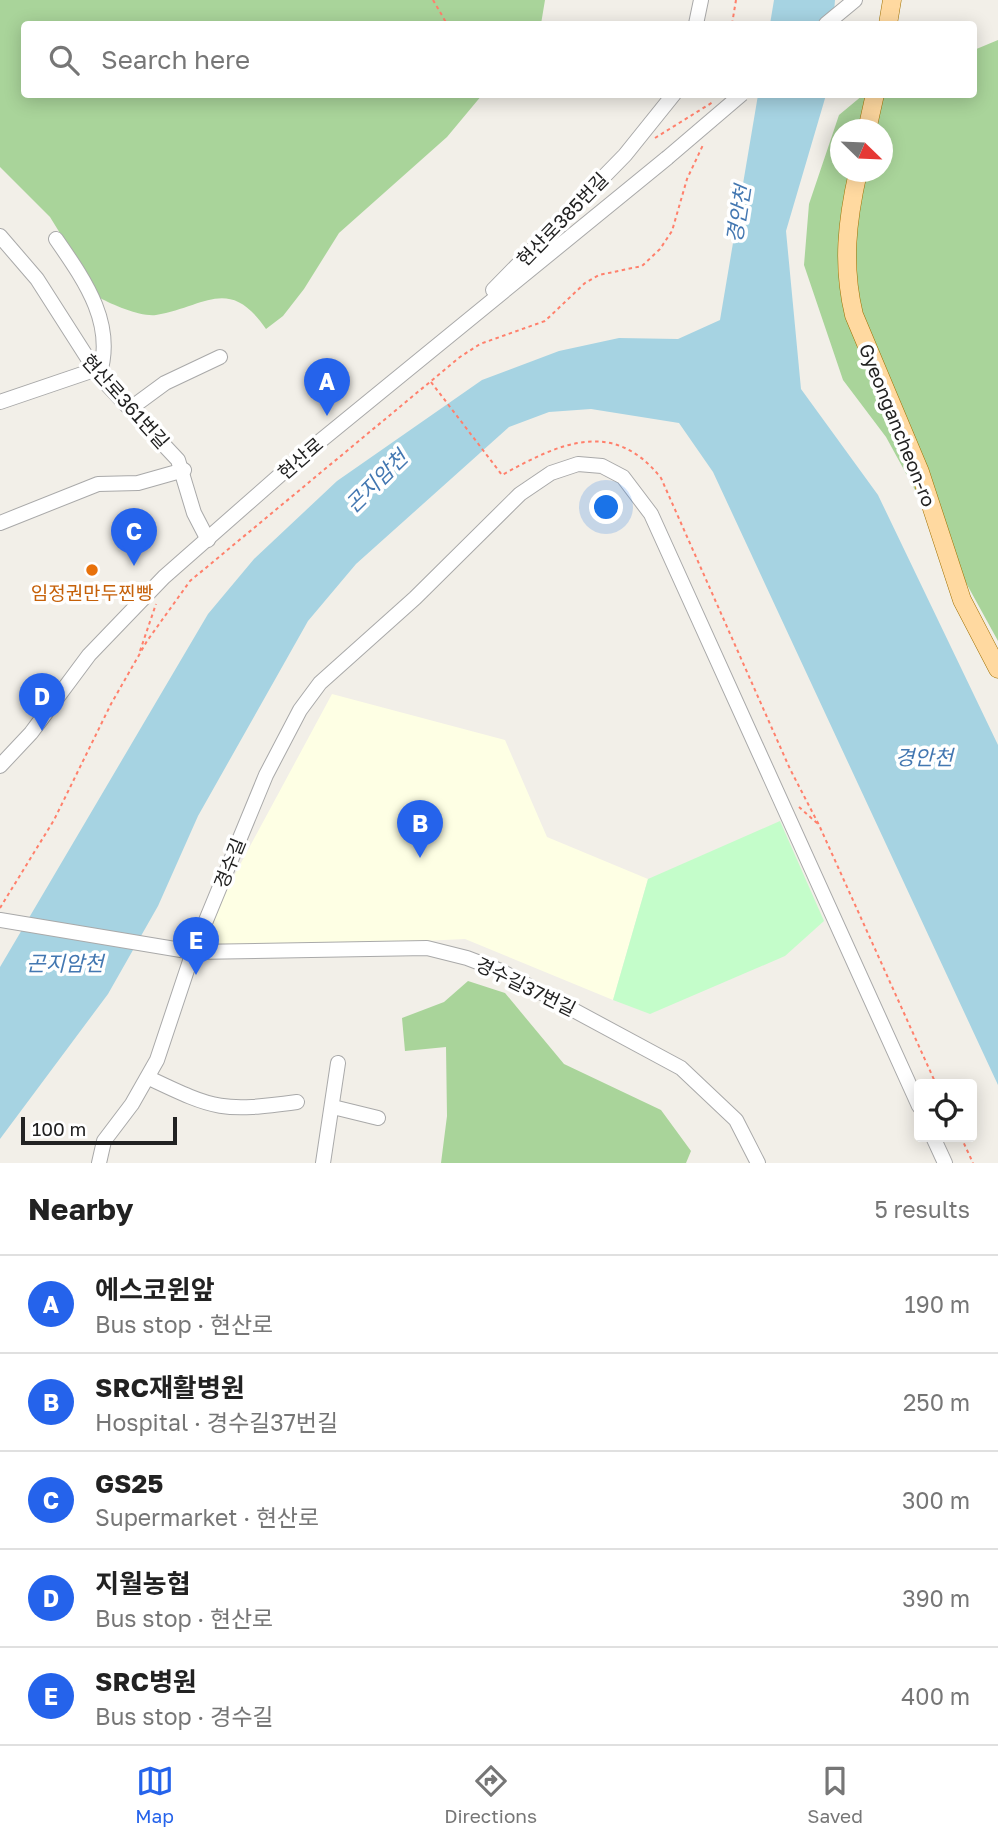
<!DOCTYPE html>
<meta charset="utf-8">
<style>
body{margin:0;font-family:"Golos Text","Noto Sans KR",sans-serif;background:#f2f2f2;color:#222}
.controls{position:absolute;right:21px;bottom:21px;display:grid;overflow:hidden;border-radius:7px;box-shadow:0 4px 18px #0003}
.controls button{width:63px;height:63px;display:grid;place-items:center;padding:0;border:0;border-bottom:2px solid #e0e0e0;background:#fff;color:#222;font:35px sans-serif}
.compass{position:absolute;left:830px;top:119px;width:63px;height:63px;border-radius:50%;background:#fff;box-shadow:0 4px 18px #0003;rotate:113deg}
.scale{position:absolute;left:21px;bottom:18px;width:156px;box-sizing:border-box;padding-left:7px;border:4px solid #222;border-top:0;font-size:19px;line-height:24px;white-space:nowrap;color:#222;-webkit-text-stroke:5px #fff;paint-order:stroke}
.you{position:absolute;left:607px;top:508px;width:24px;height:24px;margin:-18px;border:5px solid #fff;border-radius:50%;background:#1a73e8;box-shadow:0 0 0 10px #1a73e833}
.badge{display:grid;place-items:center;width:46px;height:46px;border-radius:50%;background:#2563eb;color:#fff;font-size:23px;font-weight:700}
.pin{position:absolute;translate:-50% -58px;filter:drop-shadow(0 2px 4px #0008)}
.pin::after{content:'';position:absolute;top:37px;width:24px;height:21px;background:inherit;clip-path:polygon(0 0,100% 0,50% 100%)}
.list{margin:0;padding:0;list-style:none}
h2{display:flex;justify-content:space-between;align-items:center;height:91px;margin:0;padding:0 28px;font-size:30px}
h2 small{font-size:23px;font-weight:400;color:#767676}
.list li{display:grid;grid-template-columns:46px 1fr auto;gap:21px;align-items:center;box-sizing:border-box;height:98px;padding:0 28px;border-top:2px solid #e0e0e0}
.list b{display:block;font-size:26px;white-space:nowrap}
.list p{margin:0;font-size:23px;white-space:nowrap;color:#767676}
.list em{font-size:23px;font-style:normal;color:#767676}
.icon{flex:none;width:38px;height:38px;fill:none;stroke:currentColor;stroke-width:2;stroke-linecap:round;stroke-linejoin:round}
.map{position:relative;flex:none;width:998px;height:1163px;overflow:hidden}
.search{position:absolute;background:#fff;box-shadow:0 4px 18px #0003;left:21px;right:21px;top:21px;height:77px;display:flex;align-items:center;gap:18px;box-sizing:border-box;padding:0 24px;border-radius:7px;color:#767676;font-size:26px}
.sheet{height:581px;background:#fff}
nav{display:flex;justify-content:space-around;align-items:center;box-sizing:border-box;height:98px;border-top:2px solid #e0e0e0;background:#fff;font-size:19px;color:#767676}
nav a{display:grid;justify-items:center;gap:4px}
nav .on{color:#2563eb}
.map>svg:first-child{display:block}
.education{fill:#feffe4}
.forest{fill:#a9d49a;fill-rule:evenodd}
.park{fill:#c4fdca}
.water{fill:#a6d3e2}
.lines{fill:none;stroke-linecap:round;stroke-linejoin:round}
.minor-casing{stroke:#a9a9a9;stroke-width:16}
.major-casing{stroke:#9f7000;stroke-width:19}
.path{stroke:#ff806c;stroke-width:2;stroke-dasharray:3.5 3.5;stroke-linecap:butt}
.minor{stroke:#fff;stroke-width:14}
.major{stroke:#ffd9a0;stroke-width:18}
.minor-bridge-casing{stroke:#a9a9a9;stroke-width:16;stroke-linecap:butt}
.minor-bridge{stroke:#fff;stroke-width:14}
.food-dot{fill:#e8710a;stroke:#fff;stroke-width:2.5}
.labels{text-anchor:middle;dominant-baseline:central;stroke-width:7;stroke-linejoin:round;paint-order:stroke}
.street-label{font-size:19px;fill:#222;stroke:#fff}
.food-label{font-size:19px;fill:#c56008;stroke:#fff}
.water-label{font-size:21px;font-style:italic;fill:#4377b1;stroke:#fff}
</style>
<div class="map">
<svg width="998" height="1163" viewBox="0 0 998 1163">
<rect width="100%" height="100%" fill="#f2efe8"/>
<polygon class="education" points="332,694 505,740 547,837 648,879 613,1000 465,939 193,952"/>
<g class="forest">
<path d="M0,0H545L541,24H24V94L482,95L447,137L339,233L304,289L283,316L266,329C229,275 205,307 156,315C141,317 113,305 100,298L50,217L0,167Z"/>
<path d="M998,40V641L886,437L843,380L804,265L809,204L839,115L863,95L974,94V50ZM841,130H883V172H841Z"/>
<polygon points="468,981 505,993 564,1064 661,1110 691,1151 686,1163 441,1163 447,1116 446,1047 405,1051 402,1018 444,1002"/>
</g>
<polygon class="park" points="780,821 824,921 785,956 650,1014 613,1000 648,879"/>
<g class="water">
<polygon points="774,0 835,0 833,24 770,24"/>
<polygon points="758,95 826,95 786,231 801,389 878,495 998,745 998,1085 713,472 679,423 591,409 549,412 509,427 356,564 308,621 198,816 158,906 108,994 0,1139 0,967 208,614 254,559 337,481 482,380 559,351 619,338 678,339 720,320"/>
</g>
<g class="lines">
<g class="minor-casing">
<g id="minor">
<polyline points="696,24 701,0"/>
<polyline points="826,24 855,0"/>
<polyline points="0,236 37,279 99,376 178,460 194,513 208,540"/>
<path d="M56,239C85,281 116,324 99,376"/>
<polyline points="493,290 625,155 674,94"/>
<polyline points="0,402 94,370"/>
<polyline points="131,408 165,383 220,357"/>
<polyline points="0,523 98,484 138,483 184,470"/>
<polyline points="0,766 31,733 89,655 164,577 297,460 667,158"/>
<polyline points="0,920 193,952 427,948 467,958 501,971 681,1068 736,1120 758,1163"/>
<path d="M149,1078C216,1110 223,1112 297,1102"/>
<polyline points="333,1107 378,1118"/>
<polyline points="933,1137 945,1163"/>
<polyline points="99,1163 104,1141 132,1104 157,1060 193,952 266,775 300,710 320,683 415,598 520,494 551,473 578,464 602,466 623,477 651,514 919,1106"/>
<polyline points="323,1163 338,1063"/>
</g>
</g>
<g class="major-casing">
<g id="major">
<polyline points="888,24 892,0"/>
<polyline points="867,130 875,94"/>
<path d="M858,172C847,221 842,265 854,315L920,472L962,600L998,669"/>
</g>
</g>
<g class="path">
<polyline points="433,0 447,24"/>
<polyline points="732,24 736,0"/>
<polyline points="655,138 713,102"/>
<path d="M431,382L502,475C558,444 613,417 661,478L790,769L819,825L936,1084"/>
<polyline points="140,651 156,604"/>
<polyline points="799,807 818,824"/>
<polyline points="0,908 54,820 111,704 147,641 190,581 460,357 480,344 545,321 585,283 599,275 642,266 660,249 672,231 687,179 703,145"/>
<polyline points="961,1137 973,1163"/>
</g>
<use href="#minor" class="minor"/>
<use href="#major" class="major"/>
<g class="minor-bridge-casing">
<polyline id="minor-bridge" points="667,158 742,94"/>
</g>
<use href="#minor-bridge" class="minor-bridge"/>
</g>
<circle class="food-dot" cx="92" cy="570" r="7"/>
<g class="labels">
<g class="street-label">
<text transform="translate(562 219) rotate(-46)">현산로385번길</text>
<text transform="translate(126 401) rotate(48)">현산로361번길</text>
<text transform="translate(898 425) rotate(68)">Gyeongancheon-ro</text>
<text transform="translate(300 458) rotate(-41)">현산로</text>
<text transform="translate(229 863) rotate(-68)">경수길</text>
<text transform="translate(526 986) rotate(26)">경수길37번길</text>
</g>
<g class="food-label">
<text x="92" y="592">임정권만두찐빵</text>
</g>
<g class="water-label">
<text transform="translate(738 214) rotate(-81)">경안천</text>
<text transform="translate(376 481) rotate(-45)">곤지암천</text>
<text x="924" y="757">경안천</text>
<text x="65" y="963">곤지암천</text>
</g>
</g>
</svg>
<div class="controls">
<button><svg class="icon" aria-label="locate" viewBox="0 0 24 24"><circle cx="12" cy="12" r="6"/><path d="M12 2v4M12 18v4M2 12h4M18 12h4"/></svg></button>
</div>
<svg class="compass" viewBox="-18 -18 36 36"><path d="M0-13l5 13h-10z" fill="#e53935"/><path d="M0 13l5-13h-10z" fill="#767676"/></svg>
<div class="scale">100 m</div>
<div class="you"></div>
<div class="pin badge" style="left:327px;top:416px">A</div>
<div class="pin badge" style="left:420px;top:858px">B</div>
<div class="pin badge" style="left:134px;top:566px">C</div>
<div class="pin badge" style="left:42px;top:731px">D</div>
<div class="pin badge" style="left:196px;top:975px">E</div>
<div class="search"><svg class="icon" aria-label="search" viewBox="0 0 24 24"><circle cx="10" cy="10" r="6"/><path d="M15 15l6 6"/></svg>Search here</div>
</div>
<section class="sheet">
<h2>Nearby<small>5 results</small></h2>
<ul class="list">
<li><span class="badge">A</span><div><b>에스코윈앞</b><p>Bus stop · 현산로</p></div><em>190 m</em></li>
<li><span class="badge">B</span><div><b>SRC재활병원</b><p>Hospital · 경수길37번길</p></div><em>250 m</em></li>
<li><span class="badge">C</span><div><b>GS25</b><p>Supermarket · 현산로</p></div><em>300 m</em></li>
<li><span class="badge">D</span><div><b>지월농협</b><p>Bus stop · 현산로</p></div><em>390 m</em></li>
<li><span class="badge">E</span><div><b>SRC병원</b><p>Bus stop · 경수길</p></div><em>400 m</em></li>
</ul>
</section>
<nav>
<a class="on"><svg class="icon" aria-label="map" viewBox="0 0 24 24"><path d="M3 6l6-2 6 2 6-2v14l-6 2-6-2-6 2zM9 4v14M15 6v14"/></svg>Map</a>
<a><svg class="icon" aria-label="directions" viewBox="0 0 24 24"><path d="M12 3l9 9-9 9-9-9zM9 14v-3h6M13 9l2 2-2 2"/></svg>Directions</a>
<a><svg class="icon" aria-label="saved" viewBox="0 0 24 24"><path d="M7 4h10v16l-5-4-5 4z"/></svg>Saved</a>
</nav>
